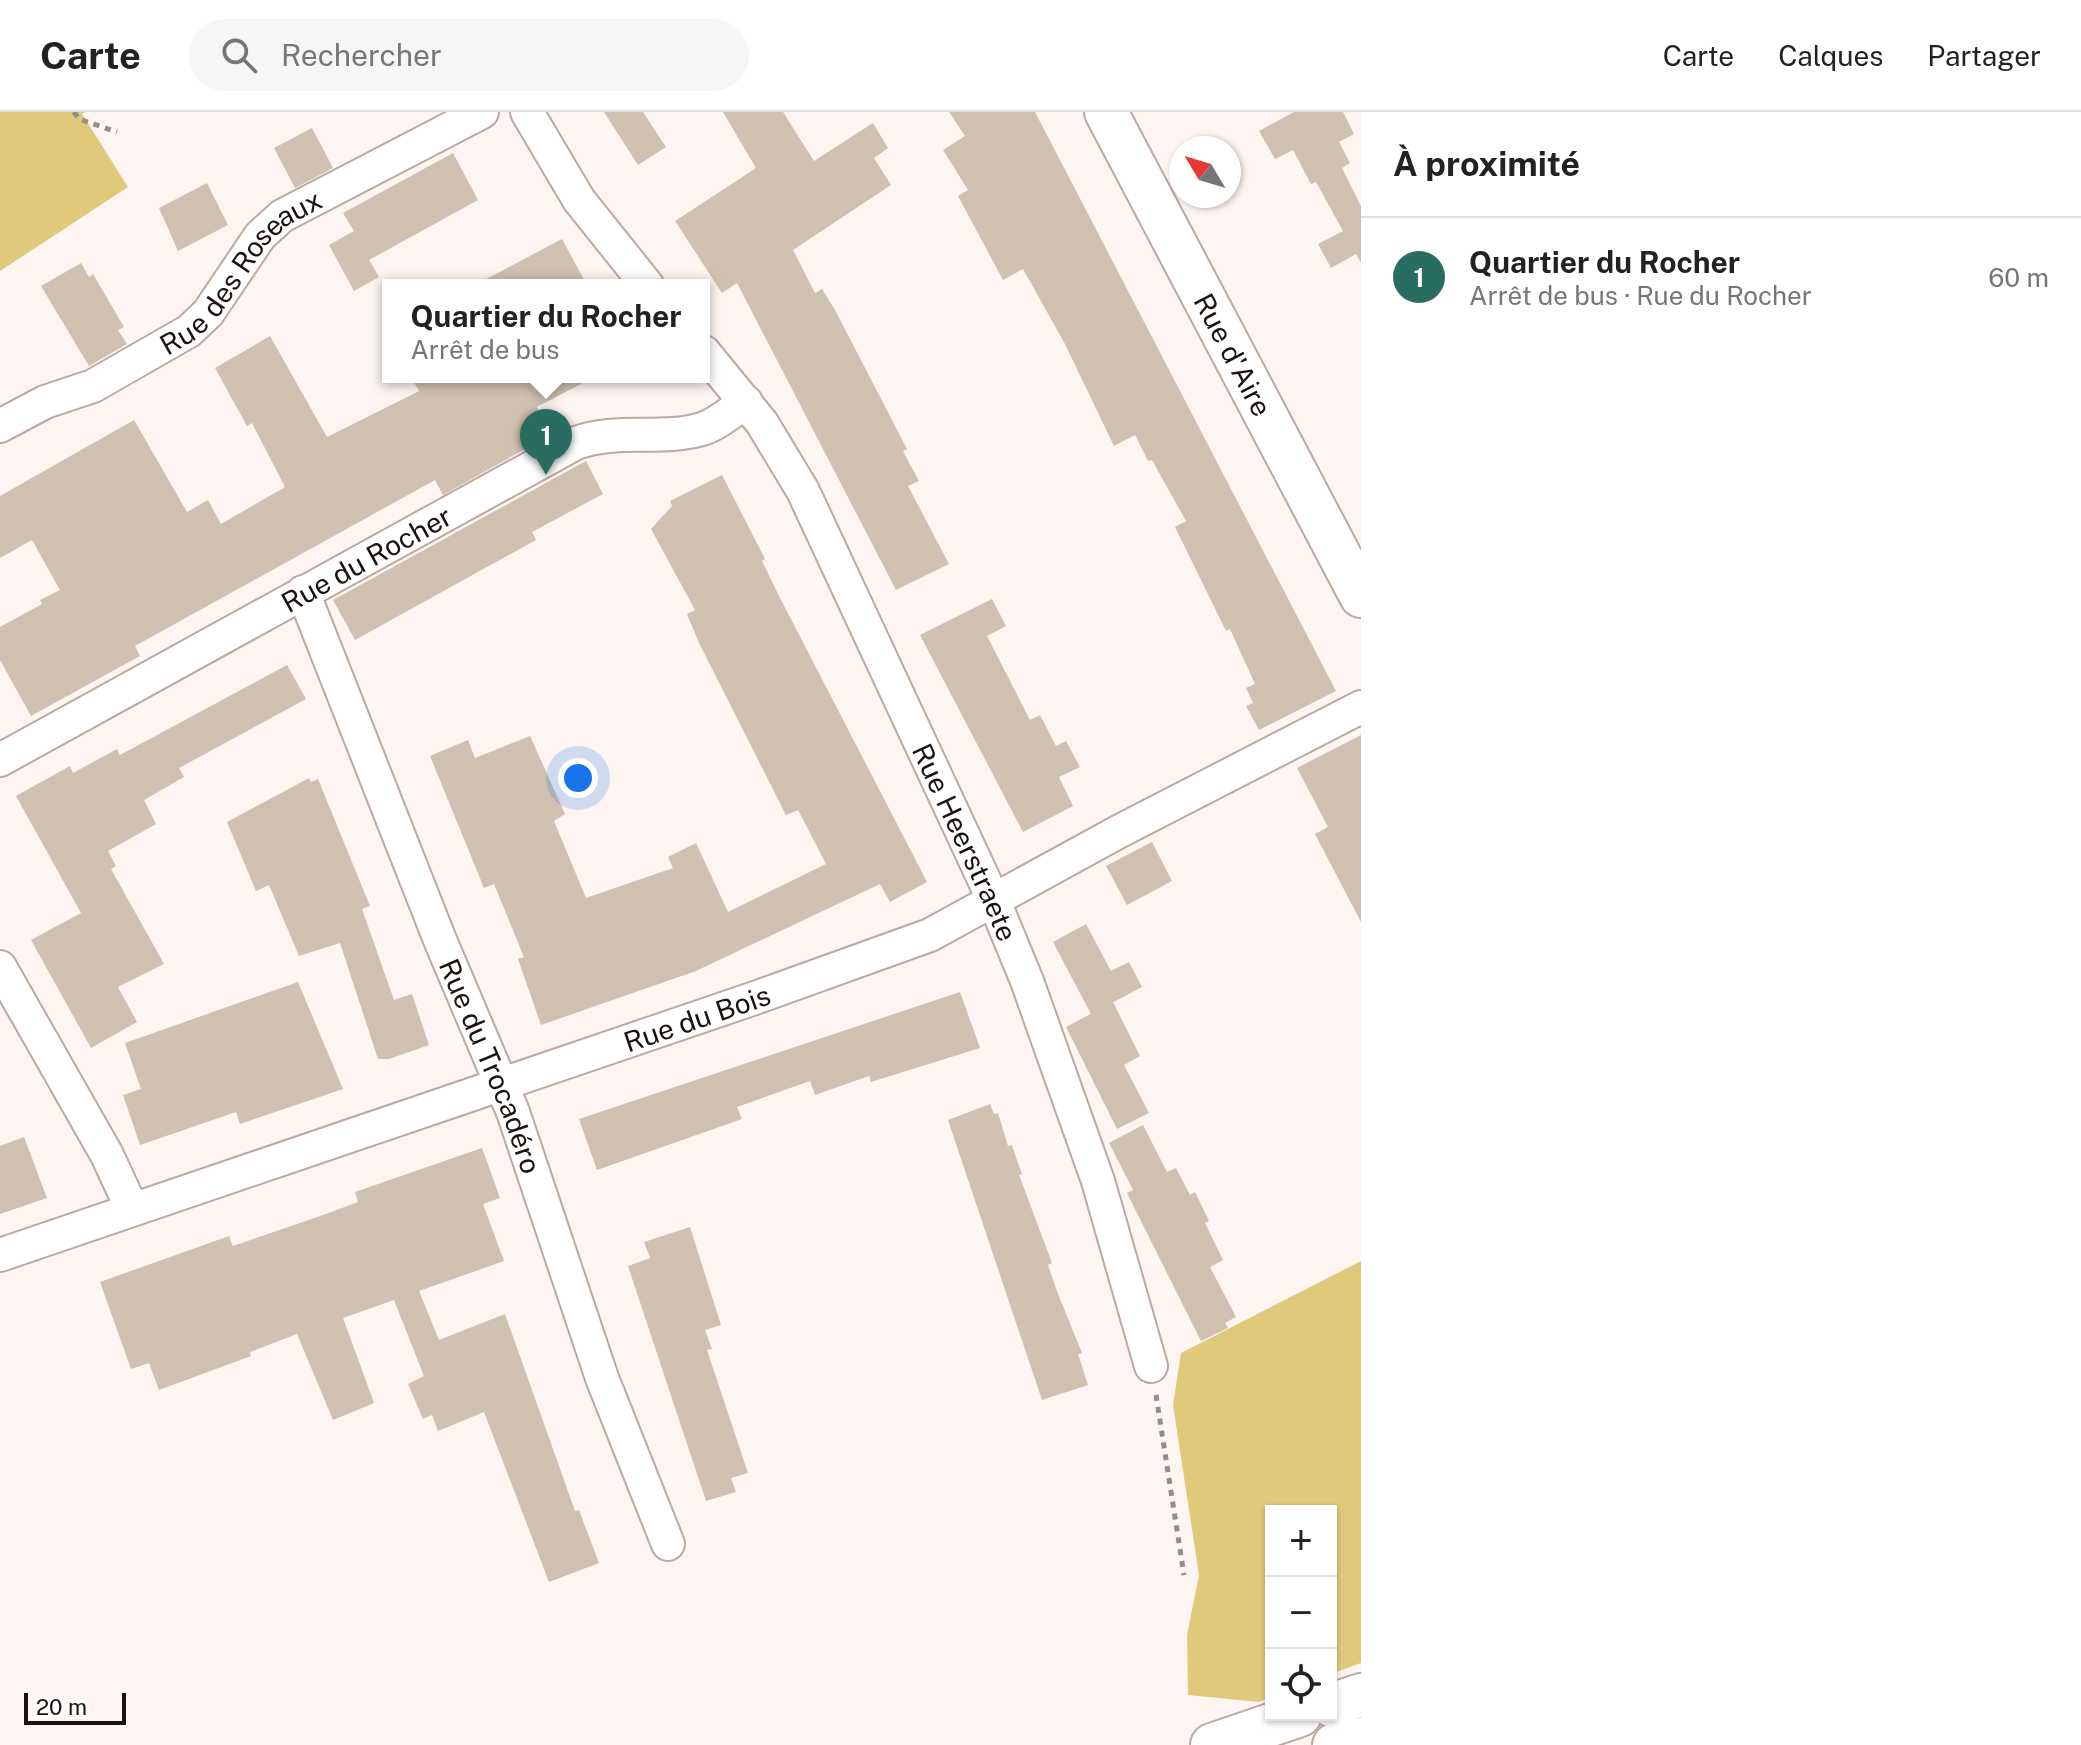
<!DOCTYPE html>
<html lang="fr">
<meta charset="utf-8">
<style>
body{margin:0;font-family:"Public Sans",sans-serif;background:#f6f6f6;color:#222}
.controls{position:absolute;right:24px;bottom:24px;display:grid;overflow:hidden;border-radius:0px;box-shadow:0 2px 6px #0004}
.controls button{width:72px;height:72px;display:grid;place-items:center;padding:0;border:0;border-bottom:2px solid #e0e0e0;background:#fff;color:#222;font:40px sans-serif}
.compass{position:absolute;left:1169px;top:24px;width:72px;height:72px;border-radius:50%;background:#fff;box-shadow:0 2px 6px #0004;rotate:308deg}
.scale{position:absolute;left:24px;bottom:20px;width:102px;box-sizing:border-box;padding-left:8px;border:4px solid #19120f;border-top:0;font-size:22px;line-height:28px;white-space:nowrap;color:#19120f;-webkit-text-stroke:6px #fff;paint-order:stroke}
.you{position:absolute;left:578px;top:666px;width:28px;height:28px;margin:-20px;border:6px solid #fff;border-radius:50%;background:#1a73e8;box-shadow:0 0 0 12px #1a73e833}
.badge{display:grid;place-items:center;width:52px;height:52px;border-radius:50%;background:#286d60;color:#fff;font-size:26px;font-weight:700}
.pin{position:absolute;translate:-50% -66px;filter:drop-shadow(0 2px 4px #0008)}
.pin::after{content:'';position:absolute;top:42px;width:28px;height:24px;background:inherit;clip-path:polygon(0 0,100% 0,50% 100%)}
.popup{position:absolute;left:382px;top:167px;width:328px;height:104px;box-sizing:border-box;display:grid;place-content:center;border-radius:0px;background:#fff;filter:drop-shadow(0 2px 6px #0005);font-size:26px;white-space:nowrap;color:#767676}
.popup b{font-size:30px;color:#222}
.popup::after{content:'';position:absolute;left:50%;top:100%;margin-left:-16px;border:16px solid transparent;border-top-color:#fff}
.list{margin:0;padding:0;list-style:none}
h2{display:flex;justify-content:space-between;align-items:center;height:104px;margin:0;padding:0 32px;font-size:34px}
h2 small{font-size:26px;font-weight:400;color:#767676}
.list li{display:grid;grid-template-columns:52px 1fr auto;gap:24px;align-items:center;box-sizing:border-box;height:120px;padding:0 32px;border-top:2px solid #e0e0e0}
.list b{display:block;font-size:30px;white-space:nowrap}
.list p{margin:0;font-size:26px;white-space:nowrap;color:#767676}
.list em{font-size:26px;font-style:normal;color:#767676}
.icon{flex:none;width:44px;height:44px;fill:none;stroke:currentColor;stroke-width:2;stroke-linecap:round;stroke-linejoin:round}
.map{position:relative;flex:none;width:1361px;height:1633px;overflow:hidden}
header{display:flex;align-items:center;gap:48px;box-sizing:border-box;height:112px;padding:0 40px;background:#fff;border-bottom:2px solid #e0e0e0}
header strong{font-size:38px}
nav{display:flex;gap:44px;margin-inline-start:auto;font-size:28px}
.search{width:560px;height:72px;background:#f6f6f6;display:flex;align-items:center;gap:20px;box-sizing:border-box;padding:0 28px;border-radius:44px;color:#767676;font-size:30px}
main{display:flex}
aside{flex:1;background:#fff}
.map>svg:first-child{display:block}
.green{fill:#dfca7c}
.building{fill:#cfc0b0}
.lines{fill:none;stroke-linecap:round;stroke-linejoin:round}
.minor-casing{stroke:#bda8a0;stroke-width:36}
.major-casing{stroke:#bda8a0;stroke-width:46}
.path{stroke:#958c89;stroke-width:5;stroke-dasharray:6 6;stroke-linecap:butt}
.minor{stroke:#fff;stroke-width:32}
.major{stroke:#fff;stroke-width:42}
.labels{text-anchor:middle;dominant-baseline:central;stroke-width:6;stroke-linejoin:round;paint-order:stroke}
.street-label{font-size:28px;fill:#19120f;stroke:#fff}
</style>
<header>
<strong>Carte</strong>
<div class="search"><svg class="icon" aria-label="search" viewBox="0 0 24 24"><circle cx="10" cy="10" r="6"/><path d="M15 15l6 6"/></svg>Rechercher</div>
<nav><a>Carte</a><a>Calques</a><a>Partager</a></nav>
</header>
<main>
<div class="map">
<svg width="1361" height="1633" viewBox="0 0 1361 1633">
<rect width="100%" height="100%" fill="#fef4f1"/>
<g class="green">
<polygon points="0,0 85,0 82,2 128,75 0,159"/>
<polygon points="1361,1149 1361,1551 1331,1562 1331,1399 1271,1399 1271,1585 1259,1590 1188,1583 1187,1523 1199,1463 1173,1293 1181,1241"/>
</g>
<g class="building">
<polygon points="604,0 643,0 666,35 638,53"/>
<polygon points="723,0 783,0 814,49 873,11 888,36 874,46 891,73 793,138 815,181 822,177 835,198 907,337 903,339 919,369 908,374 949,452 896,478 737,171 722,181 675,109 756,56"/>
<polygon points="949,0 1035,0 1336,579 1259,618 1246,594 1253,591 1246,576 1255,572 1230,517 1226,519 1175,415 1186,409 1152,348 1148,349 1135,323 1114,334 1065,232 1023,157 1003,168 958,84 968,78 943,38 965,24"/>
<polygon points="1294,0 1343,0 1354,22 1339,30 1350,51 1342,56 1361,94 1361,151 1356,142 1331,156 1318,132 1343,119 1316,70 1311,72 1293,38 1275,47 1259,19"/>
<polygon points="312,16 333,56 295,76 274,36"/>
<polygon points="453,41 478,88 369,148 379,165 354,179 329,133 354,119 343,101"/>
<polygon points="207,71 228,113 178,139 159,96"/>
<polygon points="562,127 587,173 475,173"/>
<polygon points="81,151 89,165 93,162 124,215 118,218 127,232 89,254 41,174"/>
<polygon points="270,224 327,325 419,279 411,265 594,265 537,295 552,322 443,383 435,368 135,534 140,544 31,604 0,548 0,515 42,492 40,488 60,478 32,428 0,446 0,384 134,308 187,400 208,388 221,412 285,375 252,311 247,314 215,256"/>
<polygon points="586,349 603,382 532,420 536,428 355,528 333,488"/>
<polygon points="722,363 765,447 762,449 778,482 927,770 890,790 880,772 696,859 541,913 518,847 524,845 494,772 484,776 430,644 468,628 475,646 530,624 565,702 554,709 586,786 673,756 668,745 696,731 728,800 826,752 798,698 786,703 699,531 687,502 695,498 651,417 672,394 670,389"/>
<polygon points="992,487 1006,514 987,524 1030,608 1040,603 1056,634 1066,629 1080,655 1059,665 1073,694 1023,720 920,523"/>
<polygon points="287,553 306,587 179,656 184,665 144,688 156,712 108,739 116,754 111,757 164,852 118,875 137,910 91,936 31,828 81,801 16,684 70,654 73,661 117,637 120,643"/>
<polygon points="1361,623 1361,810 1315,722 1328,715 1297,656"/>
<polygon points="309,666 311,670 318,667 370,794 362,797 394,888 412,882 429,933 389,947 378,947 340,831 299,844 269,773 256,779 227,710"/>
<polygon points="1152,730 1172,769 1127,793 1106,754"/>
<polygon points="1086,812 1111,859 1129,850 1142,875 1091,902 1053,830"/>
<polygon points="298,870 343,977 240,1012 236,1000 140,1033 123,983 141,977 125,931"/>
<polygon points="960,880 980,936 871,970 869,964 815,983 810,969 737,995 742,1007 597,1058 579,1007"/>
<polygon points="1113,890 1140,944 1124,953 1149,1001 1117,1017 1066,915"/>
<polygon points="990,992 994,1002 998,1001 1008,1034 1012,1033 1017,1048 1022,1062 1019,1063 1052,1151 1048,1153 1058,1182 1082,1241 1078,1242 1088,1273 1042,1288 948,1008"/>
<polygon points="1143,1013 1167,1060 1176,1056 1190,1083 1195,1080 1209,1109 1205,1111 1223,1148 1210,1155 1236,1205 1225,1211 1228,1216 1201,1229 1127,1081 1133,1078 1109,1031"/>
<polygon points="24,1025 47,1086 0,1102 0,1034"/>
<polygon points="482,1036 500,1086 483,1092 504,1149 419,1179 439,1228 505,1202 575,1399 579,1398 599,1451 549,1470 484,1300 438,1319 432,1303 423,1307 408,1272 424,1264 394,1188 343,1206 374,1291 333,1308 297,1222 250,1240 251,1244 159,1278 149,1251 131,1257 100,1170 229,1124 233,1134 326,1102 358,1090 355,1080"/>
<polygon points="690,1115 721,1213 705,1218 712,1237 707,1238 748,1361 731,1366 736,1380 706,1389 628,1154 650,1146 644,1130"/>
</g>
<g class="lines">
<g class="minor-casing">
<g id="minor">
<polyline points="527,0 579,88 647,173"/>
<path id="s1" d="M704,240L762,311L803,379L994,789L1027,869L1098,1069L1151,1254"/>
<path id="s2" d="M0,314L45,290L93,274L189,219L208,201L260,124L282,104L482,0"/>
<path id="s3" d="M303,480L440,828L513,1000L602,1266L668,1432"/>
<path id="s4" d="M0,648L576,331C616,316 662,329 702,317C718,312 732,299 746,290"/>
<polyline points="0,855 107,1043 132,1097"/>
<path id="s5" d="M0,1143L752,887L930,823L1118,720L1361,595"/>
</g>
</g>
<g class="major-casing">
<g id="major">
<path id="s6" d="M1106,0L1361,484"/>
<polyline points="1331,1593 1361,1583"/>
<polyline points="1212,1633 1300,1603"/>
<polyline points="1334,1633 1361,1627"/>
</g>
</g>
<g class="path">
<polyline points="74,0 79,7 117,20"/>
<polyline points="1156,1283 1184,1463"/>
</g>
<use href="#minor" class="minor"/>
<use href="#major" class="major"/>
</g>
<g class="labels">
<g class="street-label">
<text stroke="none"><textPath href="#s2" startOffset="292">Rue des Roseaux</textPath></text>
<text stroke="none"><textPath href="#s6" startOffset="274">Rue d'Aire</textPath></text>
<text stroke="none"><textPath href="#s4" startOffset="418">Rue du Rocher</textPath></text>
<text stroke="none"><textPath href="#s1" startOffset="558">Rue Heerstraete</textPath></text>
<text stroke="none"><textPath href="#s5" startOffset="736">Rue du Bois</textPath></text>
<text stroke="none"><textPath href="#s3" startOffset="510">Rue du Trocadéro</textPath></text>
</g>
</g>
</svg>
<div class="controls">
<button>+</button>
<button>−</button>
<button><svg class="icon" aria-label="locate" viewBox="0 0 24 24"><circle cx="12" cy="12" r="6"/><path d="M12 2v4M12 18v4M2 12h4M18 12h4"/></svg></button>
</div>
<svg class="compass" viewBox="-18 -18 36 36"><path d="M0-13l5 13h-10z" fill="#e53935"/><path d="M0 13l5-13h-10z" fill="#767676"/></svg>
<div class="scale">20 m</div>
<div class="you"></div>
<div class="pin badge" style="left:546px;top:363px">1</div>
<div class="popup"><b>Quartier du Rocher</b>Arrêt de bus</div>
</div>
<aside>
<h2>À proximité<small></small></h2>
<ul class="list">
<li><span class="badge">1</span><div><b>Quartier du Rocher</b><p>Arrêt de bus · Rue du Rocher</p></div><em>60 m</em></li>
</ul>
</aside>
</main>
